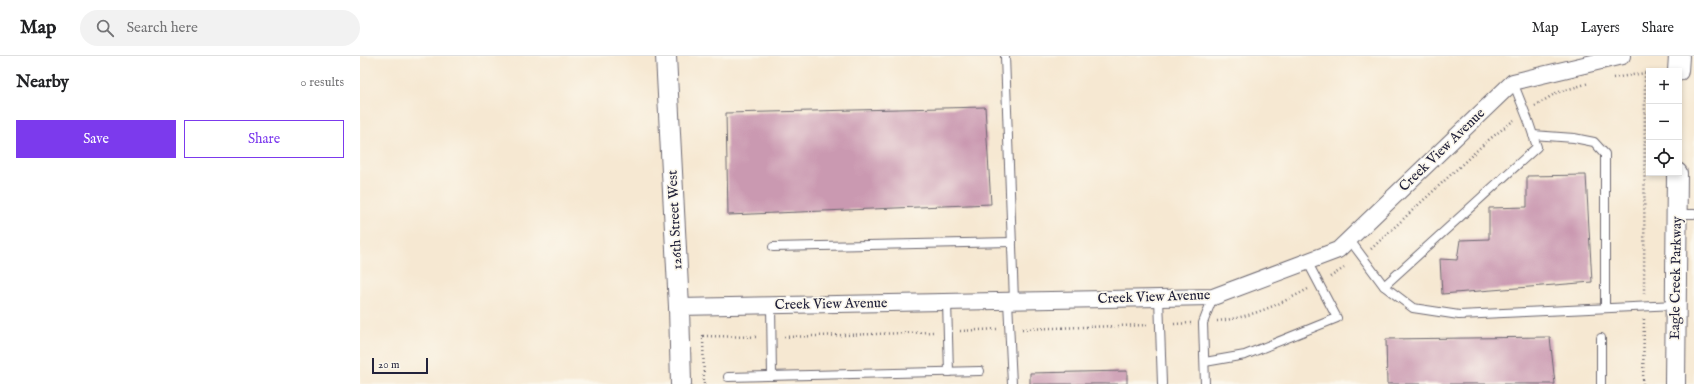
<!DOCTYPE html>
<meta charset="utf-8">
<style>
body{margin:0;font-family:"IM FELL English",serif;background:#f2f2f2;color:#202124}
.controls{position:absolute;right:12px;top:12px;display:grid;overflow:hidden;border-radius:0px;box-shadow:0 2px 6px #0003}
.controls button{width:36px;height:36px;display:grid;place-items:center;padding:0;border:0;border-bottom:1px solid #e0e0e0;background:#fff;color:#202124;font:20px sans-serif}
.scale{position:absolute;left:12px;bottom:10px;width:56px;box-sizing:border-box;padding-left:4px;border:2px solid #22223b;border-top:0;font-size:11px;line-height:14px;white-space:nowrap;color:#22223b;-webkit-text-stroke:3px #fbf7ec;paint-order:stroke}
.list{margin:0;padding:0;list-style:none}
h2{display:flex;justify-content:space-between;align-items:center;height:52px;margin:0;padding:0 16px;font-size:17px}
h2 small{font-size:13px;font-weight:400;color:#757577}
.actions{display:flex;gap:8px;padding:12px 16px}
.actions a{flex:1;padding:9px 0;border:1px solid #7c3aed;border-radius:0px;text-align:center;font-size:14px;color:#7c3aed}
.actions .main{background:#7c3aed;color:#fff}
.icon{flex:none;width:22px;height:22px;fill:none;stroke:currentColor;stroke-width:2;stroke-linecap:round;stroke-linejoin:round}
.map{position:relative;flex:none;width:1334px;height:328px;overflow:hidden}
header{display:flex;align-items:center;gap:24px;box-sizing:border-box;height:56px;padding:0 20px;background:#fff;border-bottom:1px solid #e0e0e0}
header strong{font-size:19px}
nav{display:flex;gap:22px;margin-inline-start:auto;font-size:14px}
.search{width:280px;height:36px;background:#f2f2f2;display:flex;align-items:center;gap:10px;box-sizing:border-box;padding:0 14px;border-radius:22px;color:#757577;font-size:15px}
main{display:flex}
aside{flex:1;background:#fff}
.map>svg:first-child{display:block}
.building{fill:#ca99b1}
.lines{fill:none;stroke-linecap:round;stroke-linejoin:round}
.service-casing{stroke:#6c6770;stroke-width:10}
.minor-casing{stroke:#6c6770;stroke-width:18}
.tertiary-casing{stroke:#6c6770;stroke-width:22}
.path{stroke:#6c6770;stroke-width:2.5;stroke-dasharray:1 3;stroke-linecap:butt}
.service{stroke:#fff;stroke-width:8}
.minor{stroke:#fff;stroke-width:16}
.tertiary{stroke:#fff;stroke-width:20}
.labels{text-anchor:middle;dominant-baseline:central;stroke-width:3.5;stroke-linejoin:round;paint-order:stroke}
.street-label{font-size:14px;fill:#22223b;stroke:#fbf7ec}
</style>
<header>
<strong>Map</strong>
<div class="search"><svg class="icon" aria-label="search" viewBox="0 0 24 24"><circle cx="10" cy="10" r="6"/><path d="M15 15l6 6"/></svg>Search here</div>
<nav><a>Map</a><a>Layers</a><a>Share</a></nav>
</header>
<main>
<aside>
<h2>Nearby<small>0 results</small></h2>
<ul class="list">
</ul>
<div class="actions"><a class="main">Save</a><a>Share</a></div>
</aside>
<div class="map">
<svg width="1334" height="328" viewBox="0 0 1334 328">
<rect width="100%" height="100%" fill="#fbf7ec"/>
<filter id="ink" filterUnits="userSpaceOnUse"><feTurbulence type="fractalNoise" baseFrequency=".025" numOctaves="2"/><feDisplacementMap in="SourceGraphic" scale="8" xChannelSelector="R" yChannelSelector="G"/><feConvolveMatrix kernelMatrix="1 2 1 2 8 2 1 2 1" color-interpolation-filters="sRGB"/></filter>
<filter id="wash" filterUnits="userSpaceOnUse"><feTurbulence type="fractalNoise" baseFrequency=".012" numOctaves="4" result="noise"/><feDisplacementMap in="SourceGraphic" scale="16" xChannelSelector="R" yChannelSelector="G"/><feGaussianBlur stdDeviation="0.9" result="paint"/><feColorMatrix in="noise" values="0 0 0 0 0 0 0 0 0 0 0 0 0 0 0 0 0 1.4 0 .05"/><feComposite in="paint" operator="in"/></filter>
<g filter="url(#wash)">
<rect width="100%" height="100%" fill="#f6e8d2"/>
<g id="blocks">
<g class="building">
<polygon points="625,51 631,148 368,159 366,57"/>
<polygon points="1226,119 1232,226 1082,238 1080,203 1097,204 1100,184 1129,183 1129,152 1167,151 1167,120"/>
<polygon points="1190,281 1195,328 1027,328 1026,283"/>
<polygon points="767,315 767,328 670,328 670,317"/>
</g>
</g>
</g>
<g filter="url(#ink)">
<use href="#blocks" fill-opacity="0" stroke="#6c6770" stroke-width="1"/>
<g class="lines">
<g class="service-casing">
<g id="service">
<polyline points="645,0 654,245"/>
<polyline points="1173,79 1214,82 1234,86 1245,98 1245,252"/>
<polyline points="1317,158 1334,158"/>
<polyline points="989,183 1024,230 1053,252 1099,259 1316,249"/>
<polyline points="413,191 652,186"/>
<polyline points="1024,230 1177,91 1168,64 1153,26"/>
<polyline points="799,242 802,328"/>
<polyline points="648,245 652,328"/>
<polyline points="587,246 589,316"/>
<polyline points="411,250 412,320"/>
<polyline points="1241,282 1241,328"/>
<polyline points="845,306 885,299 977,262 947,205"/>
<polyline points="368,321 620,315"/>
<polyline points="845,328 843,267 853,241"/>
</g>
</g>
<g class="minor-casing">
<polyline id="minor" points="319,251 853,241 978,194 1153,26 1262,0"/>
</g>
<g class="tertiary-casing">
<g id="tertiary">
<polyline points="306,0 319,251 321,328"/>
<polyline points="1318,15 1319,0"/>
<polyline points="1315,328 1317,117"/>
</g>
</g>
<g class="path">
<polyline points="1253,22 1285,17 1284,238"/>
<polyline points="1175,50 1196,37 1229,27"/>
<polyline points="1011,193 1126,86 1154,64"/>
<polyline points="970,221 984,212"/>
<path d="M857,265C890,262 920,248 948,233"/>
<polyline points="814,268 831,267"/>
<polyline points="662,273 787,269"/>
<polyline points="600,275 637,273"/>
<polyline points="424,281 575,276"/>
<polyline points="344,328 343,280 399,281"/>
<polyline points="1283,328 1284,263"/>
</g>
<use href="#service" class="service"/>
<use href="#minor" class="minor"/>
<use href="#tertiary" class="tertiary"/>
</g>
</g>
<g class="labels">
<g class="street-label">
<text transform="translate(1082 94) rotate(-44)">Creek View Avenue</text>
<text transform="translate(315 164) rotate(-93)">126th Street West</text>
<text transform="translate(1316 222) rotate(-89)">Eagle Creek Parkway</text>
<text transform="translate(794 241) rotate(-2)">Creek View Avenue</text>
<text transform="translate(471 248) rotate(-1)">Creek View Avenue</text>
</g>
</g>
</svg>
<div class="controls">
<button>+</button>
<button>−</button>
<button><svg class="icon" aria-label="locate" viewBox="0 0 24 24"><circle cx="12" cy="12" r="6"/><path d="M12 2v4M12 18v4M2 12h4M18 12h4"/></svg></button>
</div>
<div class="scale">20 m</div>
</div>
</main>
